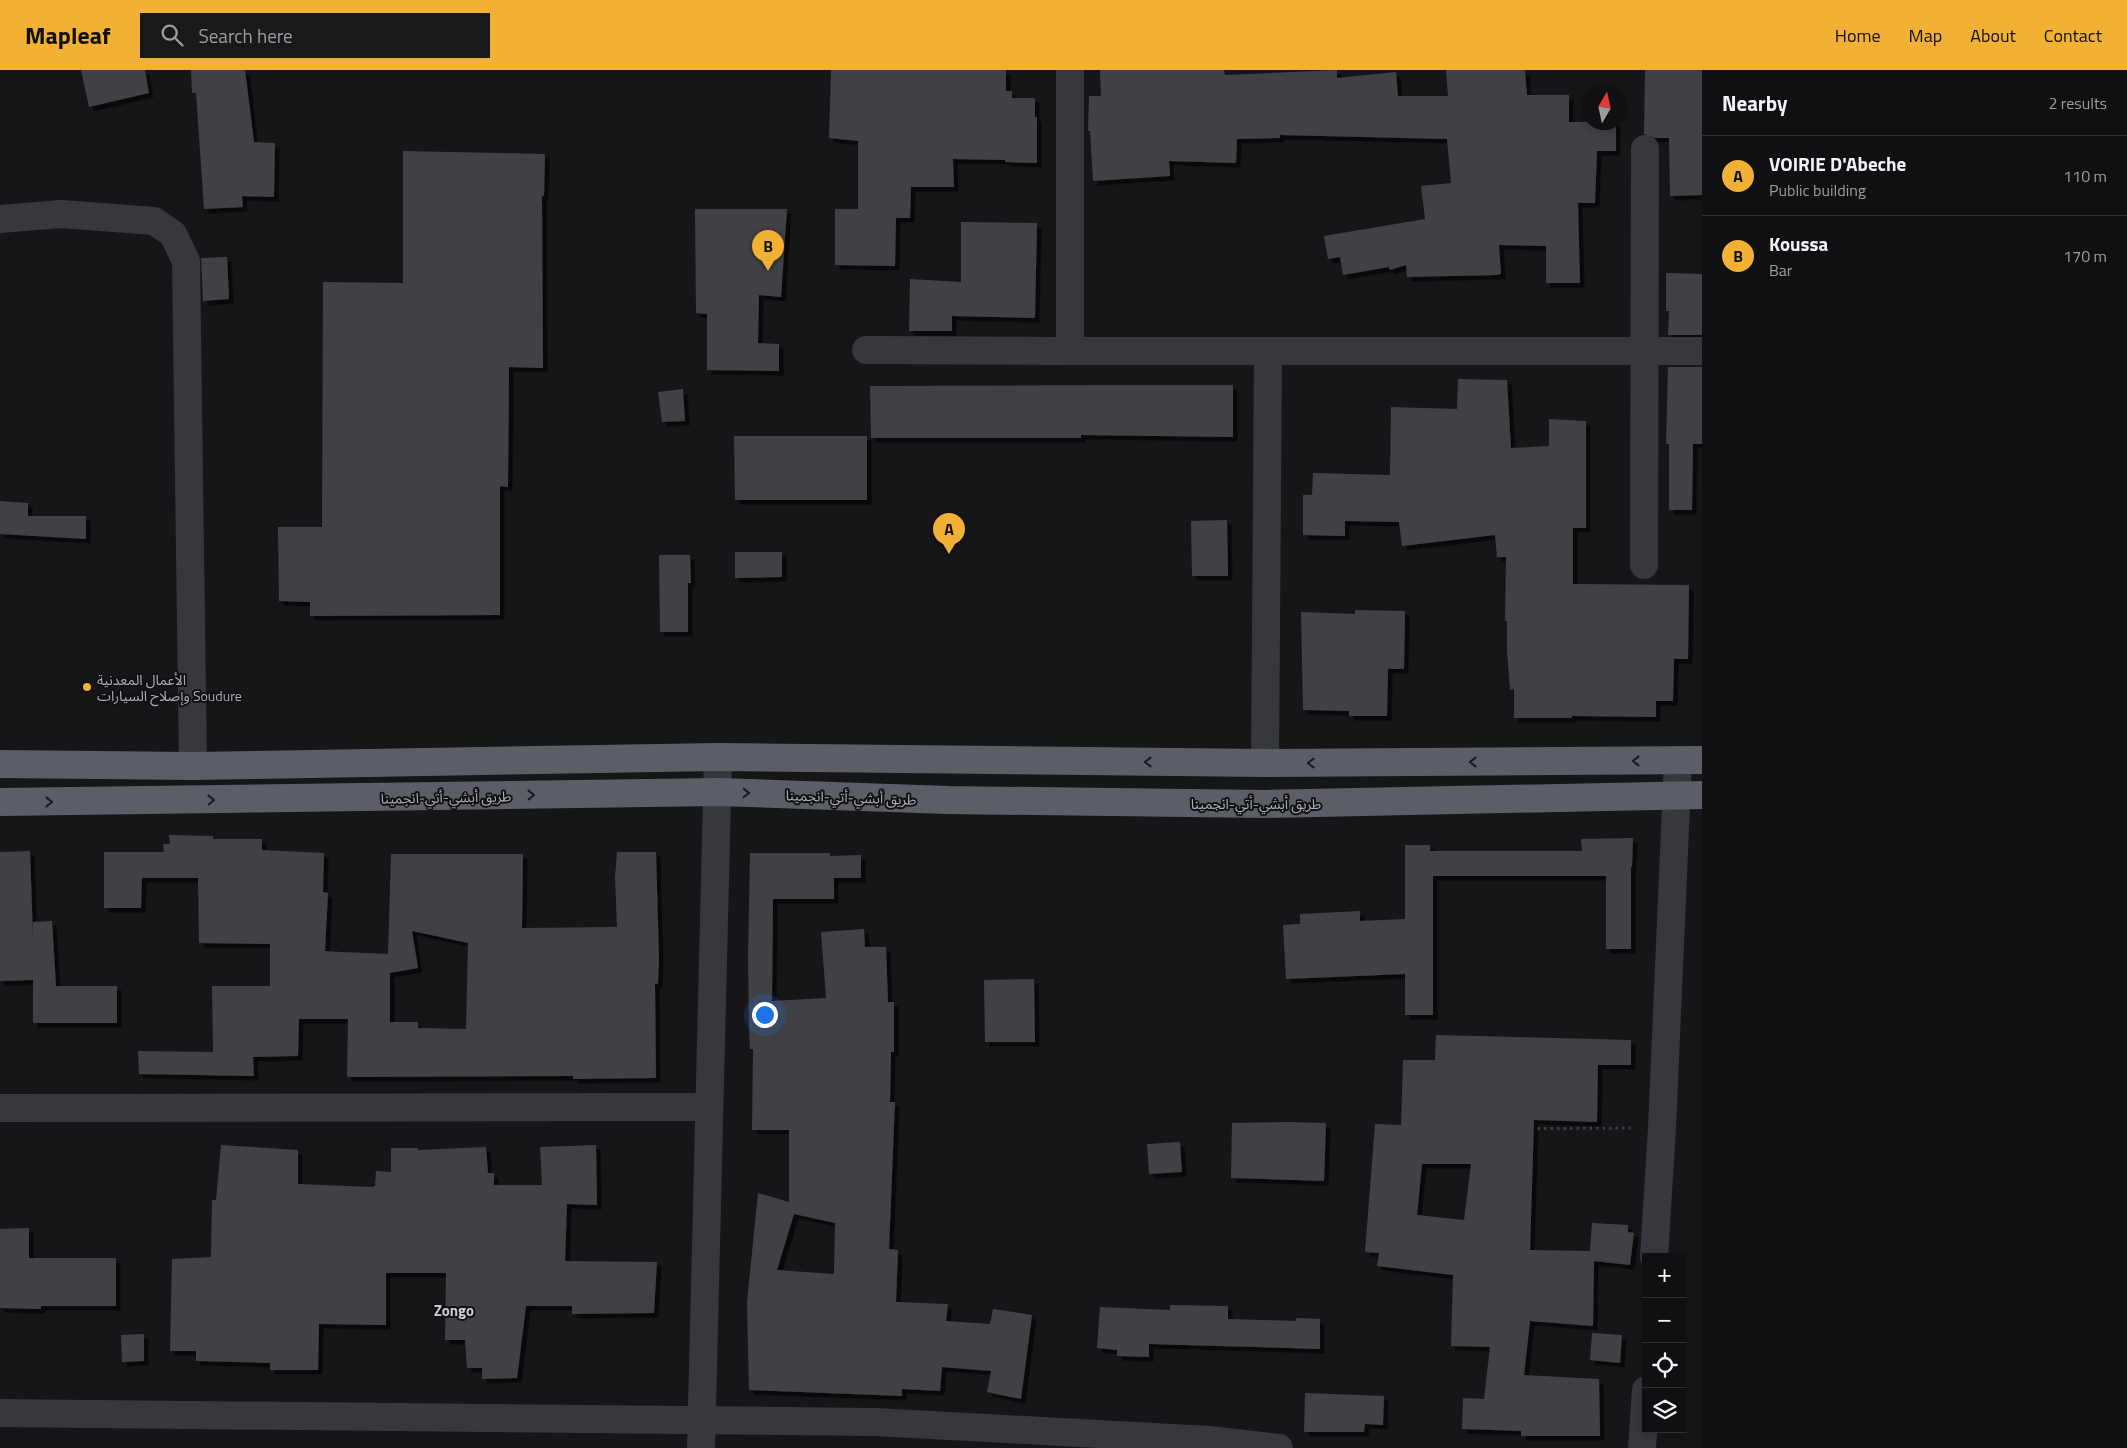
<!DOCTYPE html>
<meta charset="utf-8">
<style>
body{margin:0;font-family:"Titillium Web","Noto Sans Arabic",sans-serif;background:#19191b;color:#f1f3f6}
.controls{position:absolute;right:15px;bottom:15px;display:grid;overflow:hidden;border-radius:0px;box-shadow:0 2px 8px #0003}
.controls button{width:45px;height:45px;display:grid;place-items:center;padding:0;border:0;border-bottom:1px solid #303032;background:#101012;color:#f1f3f6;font:25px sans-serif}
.compass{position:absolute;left:1582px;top:15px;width:45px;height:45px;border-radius:50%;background:#101012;box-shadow:0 2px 8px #0003;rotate:9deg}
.you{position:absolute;left:764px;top:944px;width:18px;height:18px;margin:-12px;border:4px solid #fff;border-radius:50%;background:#1a73e8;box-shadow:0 0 0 8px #1a73e833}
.badge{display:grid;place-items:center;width:32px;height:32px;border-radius:50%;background:#f2b134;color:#111;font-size:16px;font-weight:700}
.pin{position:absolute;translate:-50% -41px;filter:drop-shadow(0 1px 2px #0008)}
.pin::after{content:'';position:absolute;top:26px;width:18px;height:15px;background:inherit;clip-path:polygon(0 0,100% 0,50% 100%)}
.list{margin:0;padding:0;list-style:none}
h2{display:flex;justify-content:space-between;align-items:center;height:65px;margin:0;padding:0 20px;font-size:21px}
h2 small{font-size:16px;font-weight:400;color:#9c9d9f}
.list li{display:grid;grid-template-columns:32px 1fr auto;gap:15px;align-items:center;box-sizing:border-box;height:80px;padding:0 20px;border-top:1px solid #303032}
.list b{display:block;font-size:19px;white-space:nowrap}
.list p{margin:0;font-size:16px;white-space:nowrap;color:#9c9d9f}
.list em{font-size:16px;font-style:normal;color:#9c9d9f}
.icon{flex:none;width:28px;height:28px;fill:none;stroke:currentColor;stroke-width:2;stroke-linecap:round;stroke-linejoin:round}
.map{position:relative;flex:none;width:1702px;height:1378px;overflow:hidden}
header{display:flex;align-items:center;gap:30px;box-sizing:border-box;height:70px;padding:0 25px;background:#f2b134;color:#111}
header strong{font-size:24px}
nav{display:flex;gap:28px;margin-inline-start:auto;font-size:18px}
.search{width:350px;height:45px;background:#19191b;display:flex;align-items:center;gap:12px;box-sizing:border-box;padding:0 18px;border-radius:0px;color:#9c9d9f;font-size:19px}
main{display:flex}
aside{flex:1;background:#101012}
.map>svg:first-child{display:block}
.building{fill:#404145;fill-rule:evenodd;filter:url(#shadow)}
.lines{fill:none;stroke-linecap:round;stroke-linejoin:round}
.path{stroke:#3d3f44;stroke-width:3;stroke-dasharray:2.5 4;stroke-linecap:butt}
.minor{stroke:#37383d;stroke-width:28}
.trunk{stroke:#5b5e65;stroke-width:28}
.oneway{stroke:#18191b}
.poi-dot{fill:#f2b134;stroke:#111113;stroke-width:2}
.labels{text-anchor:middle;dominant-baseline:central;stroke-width:4;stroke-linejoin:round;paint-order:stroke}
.poi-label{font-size:14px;fill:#a8adb8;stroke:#111113;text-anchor:start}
.street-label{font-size:14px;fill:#a8adb8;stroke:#111113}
.neighbourhood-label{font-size:15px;font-weight:bold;fill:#c9ccd4;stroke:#111113}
</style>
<header>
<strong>Mapleaf</strong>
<div class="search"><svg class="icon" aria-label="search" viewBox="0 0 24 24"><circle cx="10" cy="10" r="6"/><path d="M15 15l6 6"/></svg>Search here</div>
<nav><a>Home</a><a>Map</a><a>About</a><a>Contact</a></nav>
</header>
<main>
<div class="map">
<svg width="1702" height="1378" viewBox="0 0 1702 1378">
<defs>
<filter id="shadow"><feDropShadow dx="4.5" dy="4.5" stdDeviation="0" flood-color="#0009"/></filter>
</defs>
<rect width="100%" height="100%" fill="#161618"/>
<g class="building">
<polygon points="81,0 145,0 149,23 89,37"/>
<polygon points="191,0 245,0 254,72 275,73 274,127 242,126 243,137 204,139 196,23 192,23"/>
<polygon points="831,0 1006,0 1006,21 1012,21 1012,28 1035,28 1035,47 1037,47 1037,93 1005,92 1005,90 953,89 954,117 911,117 910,148 896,148 895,196 835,195 835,139 858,139 858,71 829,68"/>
<polygon points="1100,0 1224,0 1225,5 1337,0 1337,8 1396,2 1398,26 1448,26 1446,0 1525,0 1527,25 1569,25 1569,52 1616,52 1616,81 1597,81 1595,133 1578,133 1580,213 1546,213 1546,176 1499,175 1501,204 1496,205 1407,207 1406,195 1390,200 1389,197 1343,205 1340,187 1328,189 1324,166 1425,149 1421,116 1451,113 1447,69 1280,65 1280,68 1237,69 1236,93 1169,91 1170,106 1093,111 1090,61 1088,61 1089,26 1101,26"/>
<polygon points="1645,0 1702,0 1702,125 1670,126 1669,68 1655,68 1644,64"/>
<polygon points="403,81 545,84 544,126 542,126 543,298 509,297 508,417 500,416 500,545 310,546 310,532 279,531 278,457 322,457 323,212 403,213"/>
<polygon points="695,139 787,139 781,227 759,225 758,273 779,274 779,301 707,300 707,244 696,243"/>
<polygon points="961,152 1037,153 1035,248 952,246 952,261 909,261 910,209 961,212"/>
<polygon points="227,187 229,229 203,231 201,188"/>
<polygon points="1666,203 1702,204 1702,265 1668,265 1669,241 1666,241"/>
<polygon points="1668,297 1702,297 1702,374 1693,374 1692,440 1669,440 1669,374 1666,374"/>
<polygon points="1458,309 1507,310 1511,378 1549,376 1549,349 1586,351 1586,458 1573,458 1573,514 1689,515 1688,589 1674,589 1673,631 1656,631 1656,647 1572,646 1572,648 1514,648 1514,619 1510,620 1507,581 1507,551 1505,551 1506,487 1497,487 1495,465 1402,476 1399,452 1345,451 1345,466 1303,465 1303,425 1312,425 1313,403 1390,405 1391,337 1457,339"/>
<polygon points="1118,315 1233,315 1233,367 1081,365 1081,368 871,368 870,316"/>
<polygon points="683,319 685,351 662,352 658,322"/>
<polygon points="734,366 867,366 867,430 735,430"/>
<polygon points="0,431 28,433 28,446 86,446 86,469 0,464"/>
<polygon points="1227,450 1228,506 1192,506 1191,451"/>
<polygon points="735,482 782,482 782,507 735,508"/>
<polygon points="659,485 690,485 691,513 688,513 688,562 660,562"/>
<polygon points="1355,540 1405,541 1404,599 1388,599 1387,646 1349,646 1349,641 1303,640 1301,542 1355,544"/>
<path d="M169,765L213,766V769H262V780L324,783L323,822L328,823L325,881L341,882L388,884L391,784H523L522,858L617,857L615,807L617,782H656L659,890L658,914H655L656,1008L573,1009V1006L347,1007L348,949H299L298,986L253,987L254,1006L139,1004L138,981L213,982L212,916H270V874L199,873L198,808H142L141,838H104V782H164L163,774H170ZM412,861L468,873L466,959L418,958V952H390V903L418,898Z"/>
<polygon points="1633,768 1632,797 1631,797 1631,879 1606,879 1606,806 1433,806 1433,945 1405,945 1405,904 1286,909 1283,855 1300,854 1300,844 1360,841 1360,851 1405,849 1405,775 1430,775 1430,781 1582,781 1581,769"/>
<polygon points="30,781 33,867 33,852 52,851 56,916 117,916 117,953 33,953 33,910 0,911 0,782"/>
<path d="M750,783H830V786L861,785V808H834V829H773L772,931L826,928L821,862L864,859L865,877H886L888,932H894V982H891L890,1032H895L889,1179L898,1180L896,1232L948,1234L946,1251L990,1254L993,1239L1032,1245L1021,1329L987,1322L991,1301L942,1297L940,1321L902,1319V1326L749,1320L747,1232L758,1123L789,1132V1060H752L753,979H750L749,961L748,886ZM794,1144L835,1153L834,1204L777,1200Z"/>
<polygon points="1034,909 1035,972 985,972 984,910"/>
<path d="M1436,965L1631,970V995H1598L1597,1052L1534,1050L1530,1180L1590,1181L1592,1153L1628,1155V1162L1634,1163L1630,1195L1594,1191L1593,1256L1530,1251L1524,1305L1599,1309L1600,1366H1521V1361L1462,1359L1463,1328L1484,1329L1490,1277L1451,1276L1453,1205L1377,1196L1379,1183L1365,1182L1375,1054L1401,1055L1403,990H1435ZM1422,1094H1471L1464,1150L1417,1145Z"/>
<polygon points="1288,1052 1326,1053 1324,1111 1231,1108 1232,1053"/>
<polygon points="1180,1072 1182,1102 1149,1104 1147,1074"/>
<polygon points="221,1075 298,1080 298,1114 372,1117 375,1116 376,1101 391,1102 391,1078 418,1078 418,1080 486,1077 488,1103 494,1103 494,1115 542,1115 540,1077 596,1075 597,1135 567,1134 565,1191 657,1192 654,1243 572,1244 572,1236 526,1236 517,1308 482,1309 482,1298 467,1298 465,1270 445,1270 446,1203 386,1203 386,1255 319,1254 318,1300 270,1300 270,1293 196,1291 196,1281 170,1281 172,1189 211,1187 212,1130 216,1130"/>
<polygon points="29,1158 29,1188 116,1188 116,1236 41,1236 41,1239 0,1238 0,1159"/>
<polygon points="1170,1235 1228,1236 1228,1249 1296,1251 1296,1248 1320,1249 1320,1279 1149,1274 1149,1287 1117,1286 1117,1280 1097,1278 1100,1237 1170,1240"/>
<polygon points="1592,1263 1622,1265 1620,1293 1590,1290"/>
<polygon points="144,1264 144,1291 122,1292 121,1265"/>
<polygon points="1305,1323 1384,1326 1383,1355 1365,1354 1364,1362 1304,1362"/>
</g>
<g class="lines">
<polyline class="path" points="1466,1059 1634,1058"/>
<g class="minor">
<polyline points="1070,0 1070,281 1702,281"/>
<polyline points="0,149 61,144 154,151 173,164 186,191 193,696"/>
<polyline points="866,280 1070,281"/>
<polyline points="1644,495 1645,79"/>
<polyline points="1265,693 1268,282"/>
<polyline points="0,1038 709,1037"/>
<polyline points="1654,1187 1662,1058 1678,690"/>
<polyline points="0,1343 875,1352 1209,1370 1279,1378"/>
<polyline points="701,1378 718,687"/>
<polyline points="1642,1378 1646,1320"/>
</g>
<g class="trunk">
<polyline points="0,694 193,696 718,687 1265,693 1702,690"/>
<polyline points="0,732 719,722 948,730 1264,734 1702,725"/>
</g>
</g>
<defs><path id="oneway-chevron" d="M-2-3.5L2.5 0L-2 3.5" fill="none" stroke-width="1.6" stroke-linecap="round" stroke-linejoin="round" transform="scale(1.25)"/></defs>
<g class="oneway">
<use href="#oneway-chevron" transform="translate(1636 691) rotate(180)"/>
<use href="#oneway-chevron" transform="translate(1148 692) rotate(-180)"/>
<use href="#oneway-chevron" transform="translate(1473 692) rotate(180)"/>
<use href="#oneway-chevron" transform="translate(1311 693) rotate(180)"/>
<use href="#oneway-chevron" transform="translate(746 723) rotate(2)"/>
<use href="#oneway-chevron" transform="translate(531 725) rotate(-1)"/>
<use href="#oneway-chevron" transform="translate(211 730) rotate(-1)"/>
<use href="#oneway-chevron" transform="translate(49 732)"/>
</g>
<circle class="poi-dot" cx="87" cy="617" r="5"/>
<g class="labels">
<g class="poi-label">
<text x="97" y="609">الأعمال المعدنية<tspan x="97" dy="16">وإصلاح السيارات Soudure</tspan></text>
</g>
<g class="street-label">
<text transform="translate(446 727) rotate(-1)">طريق أبشي-أتي-انجمينا</text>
<text transform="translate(851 727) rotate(2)">طريق أبشي-أتي-انجمينا</text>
<text x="1256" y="733">طريق أبشي-أتي-انجمينا</text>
</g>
<g class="neighbourhood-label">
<text x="454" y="1240">Zongo</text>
</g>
</g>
</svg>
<div class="controls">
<button>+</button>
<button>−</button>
<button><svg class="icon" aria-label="locate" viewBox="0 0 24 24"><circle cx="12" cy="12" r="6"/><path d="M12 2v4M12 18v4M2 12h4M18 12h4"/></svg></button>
<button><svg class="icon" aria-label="layers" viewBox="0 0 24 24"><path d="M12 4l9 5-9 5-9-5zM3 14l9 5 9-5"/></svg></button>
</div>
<svg class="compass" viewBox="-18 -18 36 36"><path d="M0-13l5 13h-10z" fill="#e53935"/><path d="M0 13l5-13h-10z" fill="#9c9d9f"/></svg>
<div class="you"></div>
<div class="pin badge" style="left:949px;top:484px">A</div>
<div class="pin badge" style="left:768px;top:201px">B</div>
</div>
<aside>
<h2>Nearby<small>2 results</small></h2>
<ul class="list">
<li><span class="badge">A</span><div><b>VOIRIE D'Abeche</b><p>Public building</p></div><em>110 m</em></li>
<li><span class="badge">B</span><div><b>Koussa</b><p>Bar</p></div><em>170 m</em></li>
</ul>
</aside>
</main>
